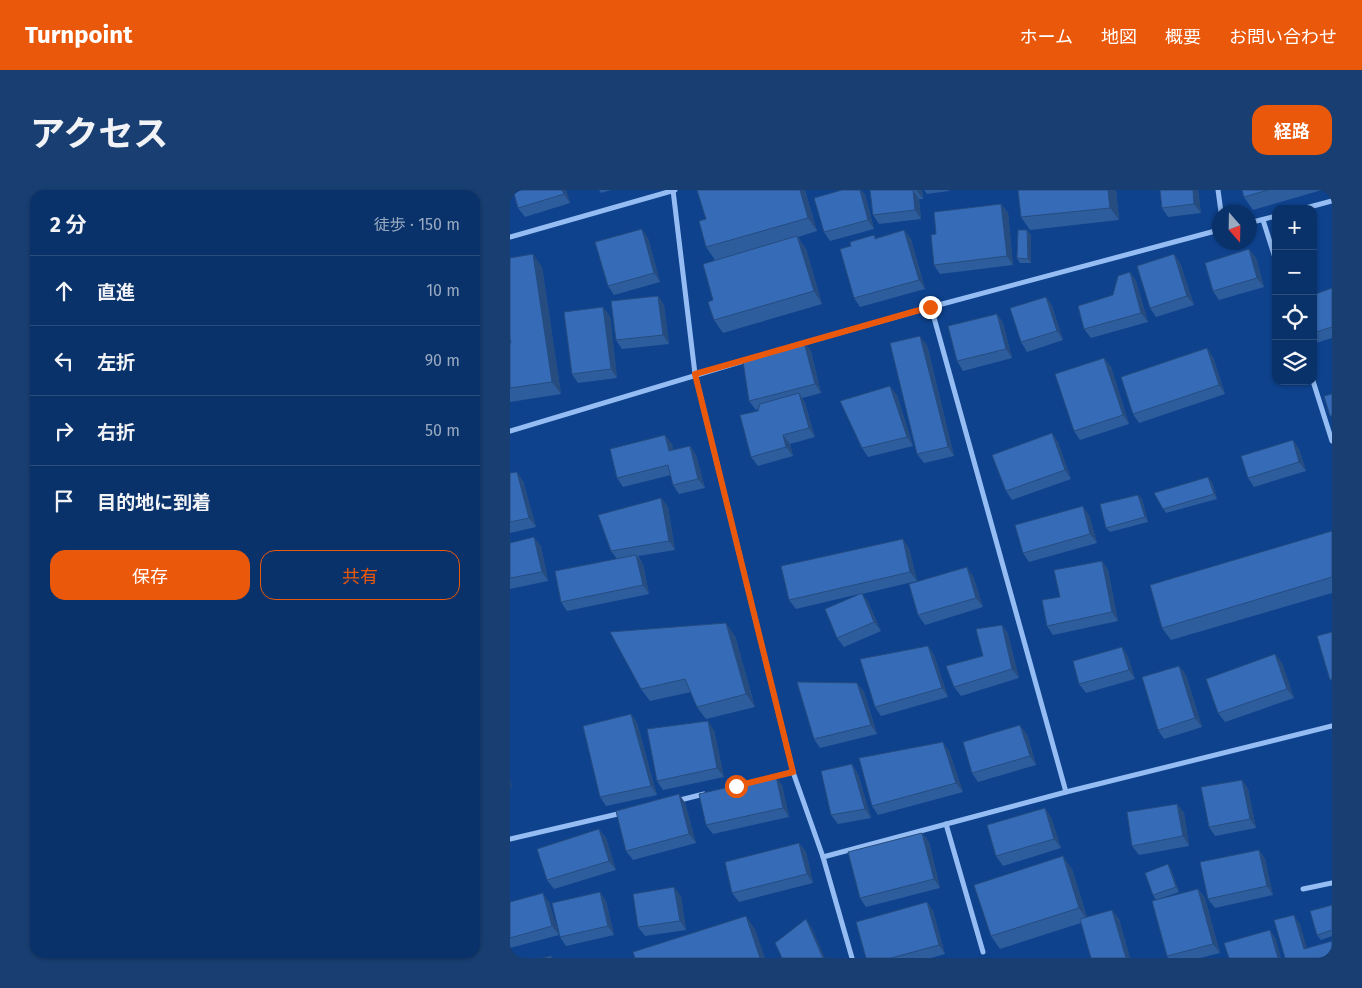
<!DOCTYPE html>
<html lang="ja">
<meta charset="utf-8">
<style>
body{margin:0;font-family:"Fira Sans","Noto Sans JP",sans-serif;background:#183e72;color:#f1f3f6}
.controls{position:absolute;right:15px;top:15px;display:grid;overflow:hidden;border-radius:10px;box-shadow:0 1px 4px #0004}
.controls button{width:45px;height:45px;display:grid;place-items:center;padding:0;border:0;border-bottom:1px solid #2a4d7e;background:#0a326a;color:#f1f3f6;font:25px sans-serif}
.compass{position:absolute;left:702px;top:15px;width:45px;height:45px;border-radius:50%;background:#0a326a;box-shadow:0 1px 4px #0004;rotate:160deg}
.stop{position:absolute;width:15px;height:15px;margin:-11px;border:4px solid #ea580c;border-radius:50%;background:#fff}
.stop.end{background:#ea580c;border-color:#fff;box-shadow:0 1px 5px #0008}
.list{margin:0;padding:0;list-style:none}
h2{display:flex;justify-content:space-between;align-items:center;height:65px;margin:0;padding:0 20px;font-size:21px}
h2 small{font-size:16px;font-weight:400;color:#99aac1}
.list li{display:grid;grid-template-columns:32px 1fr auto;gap:15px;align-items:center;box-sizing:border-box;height:70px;padding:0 20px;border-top:1px solid #2a4d7e}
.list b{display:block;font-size:19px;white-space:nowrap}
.list em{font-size:16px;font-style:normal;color:#99aac1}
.actions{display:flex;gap:10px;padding:15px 20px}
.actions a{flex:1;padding:11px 0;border:1px solid #ea580c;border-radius:15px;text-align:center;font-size:18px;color:#ea580c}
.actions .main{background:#ea580c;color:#fff}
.icon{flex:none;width:28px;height:28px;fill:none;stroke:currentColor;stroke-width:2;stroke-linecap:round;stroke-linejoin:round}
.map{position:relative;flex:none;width:822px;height:768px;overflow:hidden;border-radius:15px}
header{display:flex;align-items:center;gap:30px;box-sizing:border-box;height:70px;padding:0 25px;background:#ea580c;color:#fff}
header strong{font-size:24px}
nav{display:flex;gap:28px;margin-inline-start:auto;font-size:18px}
.intro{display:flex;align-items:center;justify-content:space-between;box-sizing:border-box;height:120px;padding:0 30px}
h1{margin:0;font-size:35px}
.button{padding:12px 22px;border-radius:15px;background:#ea580c;color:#fff;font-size:18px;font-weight:700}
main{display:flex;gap:30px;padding:0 30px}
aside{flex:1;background:#0a326a;border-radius:15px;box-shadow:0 1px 4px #0004}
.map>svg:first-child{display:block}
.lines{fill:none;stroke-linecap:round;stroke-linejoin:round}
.street{stroke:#95bdf3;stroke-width:5}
.wall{fill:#2e5d9d}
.shaded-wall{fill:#264c80}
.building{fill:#366cb7;stroke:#264c80}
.route{stroke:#ea580c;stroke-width:6}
</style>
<header>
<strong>Turnpoint</strong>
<nav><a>ホーム</a><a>地図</a><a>概要</a><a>お問い合わせ</a></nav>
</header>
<div class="intro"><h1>アクセス</h1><a class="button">経路</a></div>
<main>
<aside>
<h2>2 分<small>徒歩 · 150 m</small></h2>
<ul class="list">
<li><svg class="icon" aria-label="ahead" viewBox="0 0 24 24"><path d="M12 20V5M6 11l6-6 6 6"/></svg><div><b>直進</b></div><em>10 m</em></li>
<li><svg class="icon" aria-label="left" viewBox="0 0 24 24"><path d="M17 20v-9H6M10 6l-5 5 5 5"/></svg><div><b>左折</b></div><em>90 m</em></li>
<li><svg class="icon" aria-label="right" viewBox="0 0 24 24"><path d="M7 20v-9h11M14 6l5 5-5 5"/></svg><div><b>右折</b></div><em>50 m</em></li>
<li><svg class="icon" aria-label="arrive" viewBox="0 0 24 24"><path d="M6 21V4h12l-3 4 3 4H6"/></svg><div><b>目的地に到着</b></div></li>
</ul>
<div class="actions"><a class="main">保存</a><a>共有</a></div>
</aside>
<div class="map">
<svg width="822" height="768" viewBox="0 0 822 768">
<rect width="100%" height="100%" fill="#0e428d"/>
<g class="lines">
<g class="street">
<polyline points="163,0 185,184 283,582 313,667 342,768"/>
<polyline points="708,0 711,22"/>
<polyline points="792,19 822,11"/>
<polyline points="753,30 766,71"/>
<polyline points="739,33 766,26"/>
<polyline points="0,47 165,0"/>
<polyline points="421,117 556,602"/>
<polyline points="290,154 421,117 709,40"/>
<polyline points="803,191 822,251"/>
<polyline points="0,241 260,163"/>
<polyline points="239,593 283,582"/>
<polyline points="166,611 194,604"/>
<polyline points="436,634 473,762"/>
<polyline points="0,649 112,623"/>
<polyline points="313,667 556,602 822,536"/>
<polyline points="793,699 822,693"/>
</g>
</g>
<g class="wall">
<polygon points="56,0 60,13 15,27 8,18"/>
<polygon points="89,0 101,0 91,3"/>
<polygon points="187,0 295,0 307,41 288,47 296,59 312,114 213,143 204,130 203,110 205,70 196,57 196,29"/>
<polygon points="360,0 412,0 413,9 409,9 411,29 369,34 363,25"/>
<polygon points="414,0 439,0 439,1 417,4"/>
<polygon points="508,0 606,0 609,30 520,40 511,27"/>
<polygon points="688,0 691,23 658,27 652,18"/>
<polygon points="732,0 812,0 743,20 734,7"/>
<polygon points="355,4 364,39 320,51 314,42"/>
<polygon points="491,14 498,23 503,75 430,84 424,75 426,44"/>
<polygon points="394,40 401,49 415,99 350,117 344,108 341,56 364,45 366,48"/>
<polygon points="517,40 521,45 521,73 510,73 507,68"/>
<polygon points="138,48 150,92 104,105 98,96"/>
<polygon points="739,59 746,68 754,97 709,110 703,101"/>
<polygon points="664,64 670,73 684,115 646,127 640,118"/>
<polygon points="32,77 51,204 0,212 0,153 1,153"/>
<polygon points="620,82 626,91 638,132 581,148 574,139 603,105"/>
<polygon points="822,98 822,148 803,154 803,105"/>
<polygon points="148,106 154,115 159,154 112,159 106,150"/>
<polygon points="536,107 542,116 553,150 517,162 511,152"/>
<polygon points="487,124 493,133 502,168 453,181 447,171"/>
<polygon points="100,126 107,188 68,193 62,184"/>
<polygon points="294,152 301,161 311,203 292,208 295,213 305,247 280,254 283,266 248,276 241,267 248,219 246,220 239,211"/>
<polygon points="417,155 444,266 414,273 407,264"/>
<polygon points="703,167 715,204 629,233 623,224"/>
<polygon points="594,168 601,177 619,234 570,250 564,241"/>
<polygon points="387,205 403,256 358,267 352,258"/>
<polygon points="542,243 548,252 561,289 502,310 496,301"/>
<polygon points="783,250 789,259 796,281 744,297 738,288"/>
<polygon points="162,254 163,260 180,256 186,265 195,298 169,304 163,295 161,285 113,297 107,288"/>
<polygon points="0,283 13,291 26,337 0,343"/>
<polygon points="702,292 707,309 656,323 644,303"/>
<polygon points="628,305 632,309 638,332 600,342 596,338"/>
<polygon points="151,308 158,317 165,360 128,366 133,374 139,404 57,421 51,412 107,369 101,361"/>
<polygon points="579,325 587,353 519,372 513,363"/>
<polygon points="822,341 822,403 661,450 652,438"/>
<polygon points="0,353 31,356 38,391 0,399"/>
<polygon points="399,358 407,391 352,404 358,412 371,441 334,457 327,448 349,404 286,419 279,410"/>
<polygon points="592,371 598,380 608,431 543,445 537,436 550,407"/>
<polygon points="463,386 473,417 415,435 408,425"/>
<polygon points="492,435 498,444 509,488 451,506 444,497 473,466"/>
<polygon points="225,446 245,517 196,529 187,517 181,502 140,511 131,499"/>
<polygon points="418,456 424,465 438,507 371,526 365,517"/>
<polygon points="612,457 618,467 625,489 576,503 569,494"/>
<polygon points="772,473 784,508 715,532 708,523"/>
<polygon points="669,476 676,485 692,537 654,549 648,540"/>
<polygon points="347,493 354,502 367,544 310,558 304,549"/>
<polygon points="121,524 127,533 147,605 96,616 90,607"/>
<polygon points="204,540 214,587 153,600 147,591"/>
<polygon points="517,544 526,575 468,592 462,583"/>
<polygon points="439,561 453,602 368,625 362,616"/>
<polygon points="342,574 348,584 361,628 328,634 321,625"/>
<polygon points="732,590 738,599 746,638 705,646 699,637"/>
<polygon points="272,595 279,627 203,644 196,635"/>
<polygon points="169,604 175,613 186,653 123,670 116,661"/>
<polygon points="667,614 674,623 679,656 629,665 622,656"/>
<polygon points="541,627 551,658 493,676 486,666"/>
<polygon points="89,639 96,648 106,680 44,699 37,690"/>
<polygon points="412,643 419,652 430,698 356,717 350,708"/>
<polygon points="289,653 296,662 303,693 229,712 222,703"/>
<polygon points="749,660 755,669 763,705 705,718 698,709"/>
<polygon points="562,679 577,727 602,720 609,729 620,768 581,768 571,733 490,759 481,746"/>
<polygon points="661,679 669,702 646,710 643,705"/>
<polygon points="688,699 695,708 710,763 690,768 658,768 657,766"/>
<polygon points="90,702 96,711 104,745 56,756 50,747"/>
<polygon points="171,706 176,740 135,746 128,737"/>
<polygon points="0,712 39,712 49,745 0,758"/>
<polygon points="417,712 423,721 435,764 421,768 356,768"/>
<polygon points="822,715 822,746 811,750 807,745"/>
</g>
<g class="shaded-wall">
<polygon points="52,0 56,0 60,13 54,4"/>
<polygon points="290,0 295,0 307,41 298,28"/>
<polygon points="350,0 351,0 355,4 364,39 358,30"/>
<polygon points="403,0 409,9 411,29 405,20"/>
<polygon points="406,0 412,0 413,9"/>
<polygon points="598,0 606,0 609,30 600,18"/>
<polygon points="683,0 688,0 691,23 684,14"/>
<polygon points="491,14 498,23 503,75 497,66"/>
<polygon points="132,39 138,48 150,92 144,83"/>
<polygon points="394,40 401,49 415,99 409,90"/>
<polygon points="517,40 521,45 521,73 518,69"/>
<polygon points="287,46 296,59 312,114 304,101"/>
<polygon points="739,59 746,68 754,97 747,88"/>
<polygon points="23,64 32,77 51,204 42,192"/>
<polygon points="664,64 670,73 684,115 677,106"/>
<polygon points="620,82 626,91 638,132 631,123"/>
<polygon points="148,106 154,115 159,154 153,145"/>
<polygon points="536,107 542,116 553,150 547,141"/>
<polygon points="93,117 100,126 107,188 101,179"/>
<polygon points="487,124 493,133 502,168 496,159"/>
<polygon points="410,146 417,155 444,266 438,257"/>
<polygon points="294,152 301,161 311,203 305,194"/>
<polygon points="697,158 703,167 715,204 709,195"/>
<polygon points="594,168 601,177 619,234 613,225"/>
<polygon points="380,196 387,205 403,256 397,247"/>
<polygon points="289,203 295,213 305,247 299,238"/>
<polygon points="542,243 548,252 561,289 555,280"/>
<polygon points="155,245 162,254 166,270 159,261"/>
<polygon points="273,245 280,254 283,266 276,257"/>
<polygon points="783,250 789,259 796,281 789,272"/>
<polygon points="180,256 186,265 195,298 188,289"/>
<polygon points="7,282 13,291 26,337 19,328"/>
<polygon points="698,287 702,292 707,309 704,304"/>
<polygon points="628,305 632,309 638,332 635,327"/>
<polygon points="151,308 158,317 165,360 159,351"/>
<polygon points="573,316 579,325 587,353 580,344"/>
<polygon points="24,347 31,356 38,391 32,382"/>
<polygon points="393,349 399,358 407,391 400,382"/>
<polygon points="126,365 133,374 139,404 133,395"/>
<polygon points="592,371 598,380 608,431 602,422"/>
<polygon points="457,377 463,386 473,417 466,408"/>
<polygon points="352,403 358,412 371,441 364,432"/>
<polygon points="216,433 225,446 245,517 236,504"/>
<polygon points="492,435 498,444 509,488 502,479"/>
<polygon points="418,456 424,465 438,507 432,498"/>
<polygon points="612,457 618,467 625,489 619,480"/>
<polygon points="765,464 772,473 784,508 777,499"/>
<polygon points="669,476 676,485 692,537 685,528"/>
<polygon points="347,493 354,502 367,544 361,535"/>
<polygon points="121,524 127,533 147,605 141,596"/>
<polygon points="198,531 204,540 214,587 207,578"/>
<polygon points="510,535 517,544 526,575 520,566"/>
<polygon points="433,552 439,561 453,602 446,593"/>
<polygon points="342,574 348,584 361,628 355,619"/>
<polygon points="266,586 272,595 279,627 273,618"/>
<polygon points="0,588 2,599 0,596"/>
<polygon points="732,590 738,599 746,638 740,629"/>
<polygon points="169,604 175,613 186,653 179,644"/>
<polygon points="667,614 674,623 679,656 673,646"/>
<polygon points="535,618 541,627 551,658 544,649"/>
<polygon points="89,639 96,648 106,680 99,671"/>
<polygon points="412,643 419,652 430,698 424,689"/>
<polygon points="289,653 296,662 303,693 297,684"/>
<polygon points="749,660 755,669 763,705 757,696"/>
<polygon points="553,666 562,679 578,731 569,718"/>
<polygon points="658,674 661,679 669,702 666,697"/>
<polygon points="164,697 171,706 176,740 170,731"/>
<polygon points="688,699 695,708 710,763 703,754"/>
<polygon points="90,702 96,711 104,745 98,736"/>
<polygon points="33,703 39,712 49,745 42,736"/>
<polygon points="417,712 423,721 435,764 429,755"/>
<polygon points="602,720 609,729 620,768 616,768"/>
<polygon points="784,725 790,734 800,768 794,759"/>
<polygon points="236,726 245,739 255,768 250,768"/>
<polygon points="296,729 302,738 315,768 313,768"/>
<polygon points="760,740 766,749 771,768 768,768"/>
</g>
<g class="building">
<polygon points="3,0 52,0 54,4 8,18"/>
<polygon points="187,0 290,0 298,28 196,57 189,31 196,29"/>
<polygon points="332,0 350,0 358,30 314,42 304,8"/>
<polygon points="360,0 403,0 405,20 363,25"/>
<polygon points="508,0 598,0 600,18 511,27"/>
<polygon points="650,0 683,0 684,14 652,18"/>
<polygon points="732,0 758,0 734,7"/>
<polygon points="491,14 497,66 424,75 421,45 426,44 424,22"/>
<polygon points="132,39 144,83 98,96 85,52"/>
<polygon points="394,40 409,90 344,108 330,59 341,56 340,52 364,45 365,49"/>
<polygon points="508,40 517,40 518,69 507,68"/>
<polygon points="287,46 304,101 204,130 198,112 203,110 193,74"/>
<polygon points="739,59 747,88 703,101 695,73"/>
<polygon points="23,64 42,192 0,198 0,153 1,153 0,148 0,68"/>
<polygon points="664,64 677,106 640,118 627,76"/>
<polygon points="620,82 631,123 574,139 568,116 603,105 608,86"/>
<polygon points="822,98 822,137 803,143 803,105"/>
<polygon points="148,106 153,145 106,150 101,111"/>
<polygon points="536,107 547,141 511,152 500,118"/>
<polygon points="93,117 101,179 62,184 54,122"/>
<polygon points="487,124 496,159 447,171 438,136"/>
<polygon points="410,146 438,257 407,264 380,153"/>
<polygon points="294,152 305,194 239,211 233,171"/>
<polygon points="697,158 709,195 623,224 611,187"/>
<polygon points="594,168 613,225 564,241 545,184"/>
<polygon points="380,196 397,247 352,258 330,211"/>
<polygon points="289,203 299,238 273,245 276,257 241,267 230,225 248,221 250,214"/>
<polygon points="822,204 822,225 820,226 814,206"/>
<polygon points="542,243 555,280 496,301 482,265"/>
<polygon points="155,245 159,261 180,256 188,289 163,295 158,275 107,288 100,259"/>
<polygon points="783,250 789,272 738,288 731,266"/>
<polygon points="7,282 19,328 0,332 0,283"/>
<polygon points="698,287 704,304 653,319 644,303"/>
<polygon points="628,305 635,327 596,338 590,314"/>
<polygon points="151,308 159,351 101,361 88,325"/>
<polygon points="573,316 580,344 513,363 505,335"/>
<polygon points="822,341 822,387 652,438 640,395"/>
<polygon points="24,347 32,382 0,388 0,353"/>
<polygon points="393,349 400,382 279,410 271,376"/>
<polygon points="126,365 133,395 51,412 45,381"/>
<polygon points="592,371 602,422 537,436 532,410 550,407 544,380"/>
<polygon points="457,377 466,408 408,425 399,394"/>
<polygon points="352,403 364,432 327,448 315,419"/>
<polygon points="216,433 236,504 187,517 175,489 131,499 100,442"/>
<polygon points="492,435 502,479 444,497 436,476 473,466 466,439"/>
<polygon points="822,442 822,489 820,490 807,446"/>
<polygon points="418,456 432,498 365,517 350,469"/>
<polygon points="612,457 619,480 569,494 563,471"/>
<polygon points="765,464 777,499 708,523 696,489"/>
<polygon points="669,476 685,528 648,540 632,487"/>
<polygon points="287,492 347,493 361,535 304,549"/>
<polygon points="121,524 141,596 90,607 73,536"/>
<polygon points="198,531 207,578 147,591 137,539"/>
<polygon points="510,535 520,566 462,583 453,552"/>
<polygon points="433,552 446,593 362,616 349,568"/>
<polygon points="342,574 355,619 321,625 311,581"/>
<polygon points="266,586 273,618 196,635 189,604"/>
<polygon points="732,590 740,629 699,637 691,597"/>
<polygon points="169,604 179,644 116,661 106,621"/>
<polygon points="667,614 673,646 622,656 617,622"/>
<polygon points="535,618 544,649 486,666 477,635"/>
<polygon points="89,639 99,671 37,690 27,659"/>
<polygon points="412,643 424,689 350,708 338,662"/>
<polygon points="289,653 297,684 222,703 215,672"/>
<polygon points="749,660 757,696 698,709 690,672"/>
<polygon points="553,666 569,718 481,746 464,695"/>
<polygon points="658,674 666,697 643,705 635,683"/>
<polygon points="164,697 170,731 128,737 123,704"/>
<polygon points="688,699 703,754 657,766 642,711"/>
<polygon points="90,702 98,736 50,747 42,713"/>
<polygon points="33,703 42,736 0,748 0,712"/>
<polygon points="417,712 429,755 381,768 356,768 346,732"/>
<polygon points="822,715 822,740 807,745 800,721"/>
<polygon points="602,720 616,768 581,768 570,729"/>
<polygon points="784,725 794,759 822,751 822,768 775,768 764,730"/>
<polygon points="236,726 250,768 125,768 123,762"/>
<polygon points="296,729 313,768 272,768 265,753"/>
<polygon points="760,740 768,768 719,768 714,753"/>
<polygon points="41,766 42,768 33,768"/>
</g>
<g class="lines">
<polyline class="route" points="226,596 283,582 185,184 420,117"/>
</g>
</svg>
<div class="controls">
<button>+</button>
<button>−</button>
<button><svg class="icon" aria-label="locate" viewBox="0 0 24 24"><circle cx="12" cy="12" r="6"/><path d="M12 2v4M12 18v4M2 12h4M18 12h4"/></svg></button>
<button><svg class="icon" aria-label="layers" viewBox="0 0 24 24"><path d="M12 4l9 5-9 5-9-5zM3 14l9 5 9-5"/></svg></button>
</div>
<svg class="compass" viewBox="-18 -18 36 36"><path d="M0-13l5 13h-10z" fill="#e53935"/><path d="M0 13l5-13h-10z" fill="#99aac1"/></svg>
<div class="stop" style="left:226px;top:596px"></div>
<div class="stop end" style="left:420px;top:117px"></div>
</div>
</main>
